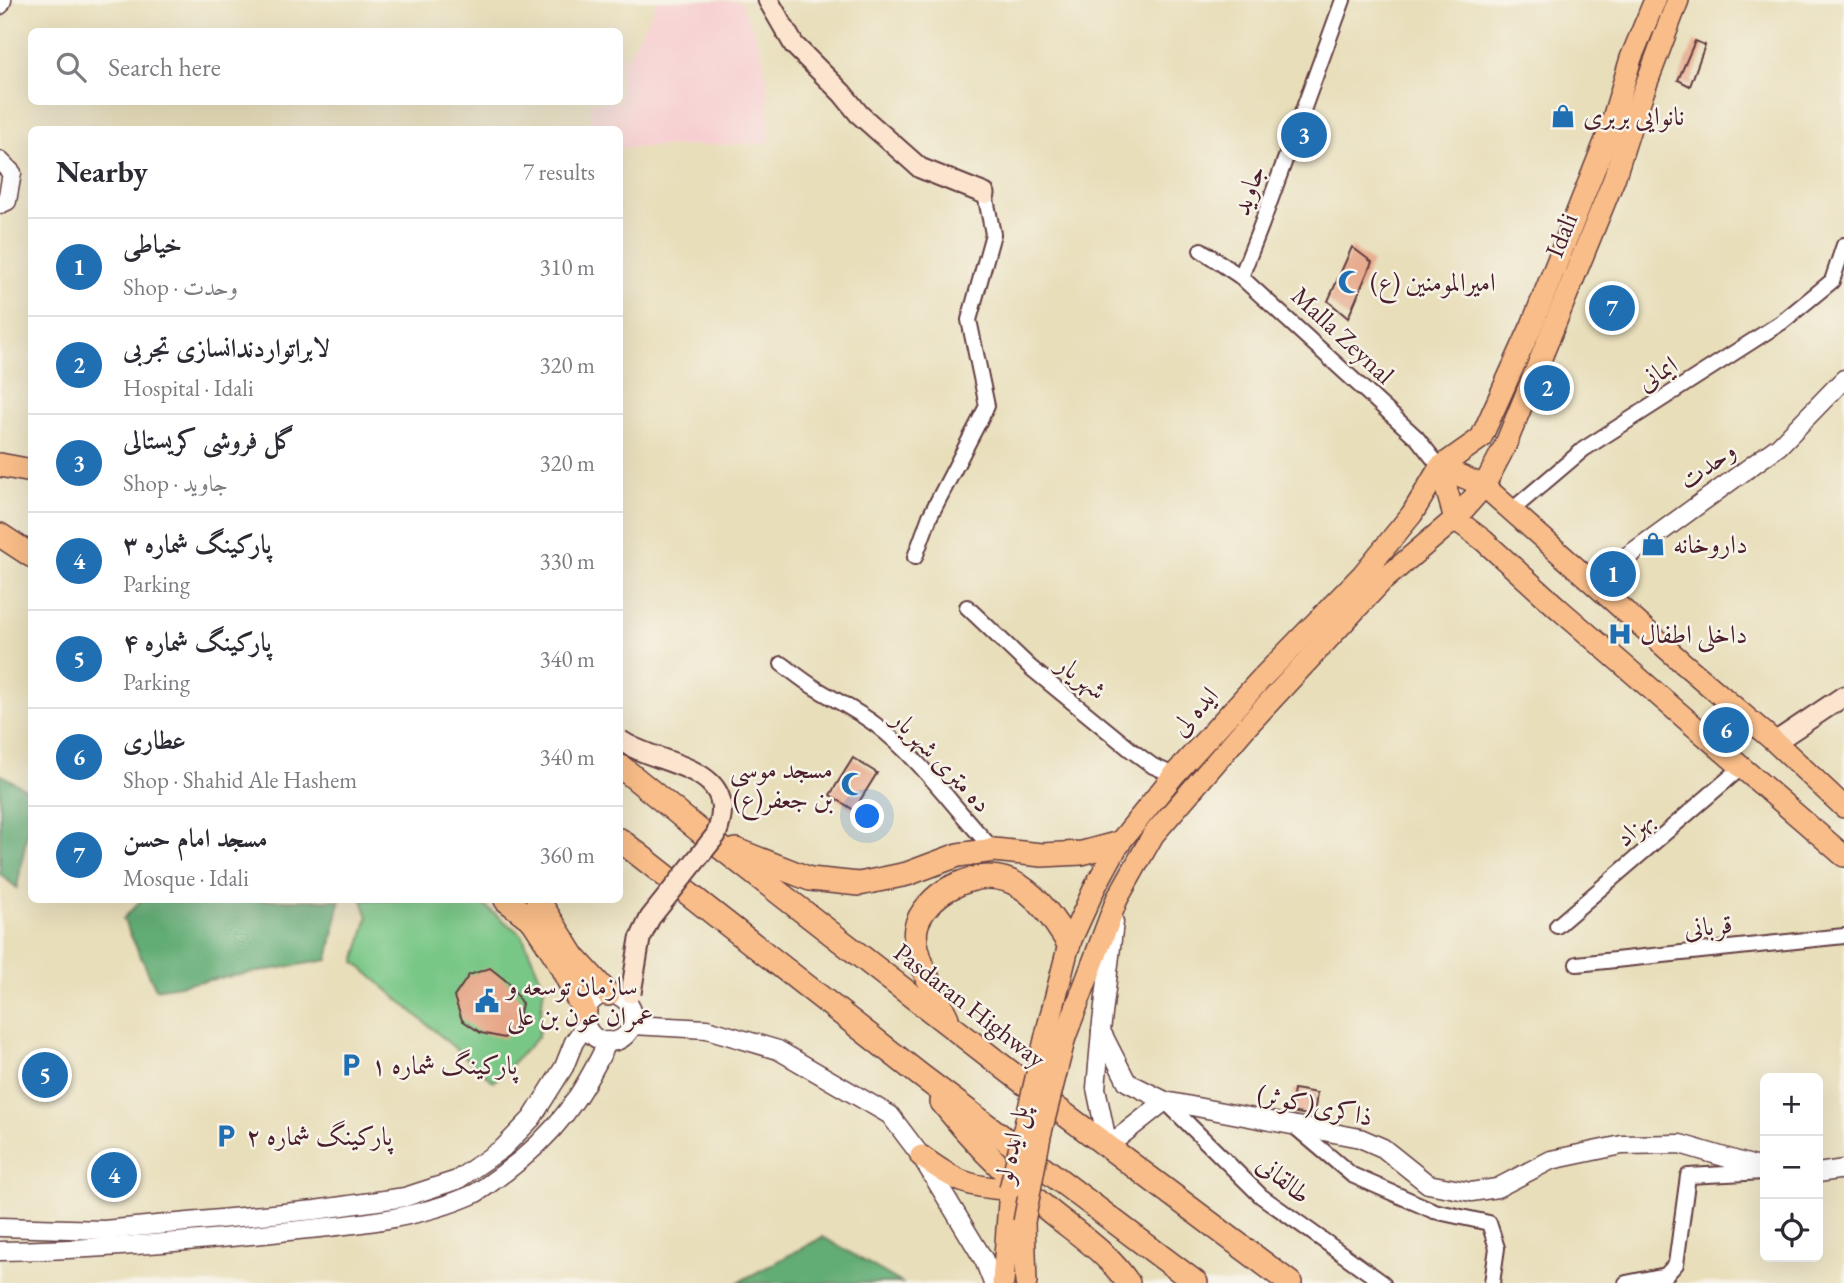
<!DOCTYPE html>
<meta charset="utf-8">
<style>
body{margin:0;font-family:"EB Garamond",Amiri,serif;background:#f7f7f7;color:#2b2b33}
.controls{position:absolute;right:21px;bottom:21px;display:grid;overflow:hidden;border-radius:10px;box-shadow:0 7px 28px #0002}
.controls button{width:63px;height:63px;display:grid;place-items:center;padding:0;border:0;border-bottom:2px solid #e1e1e2;background:#fff;color:#2b2b33;font:35px sans-serif}
.you{position:absolute;left:868px;top:817px;width:24px;height:24px;margin:-18px;border:5px solid #fff;border-radius:50%;background:#1a73e8;box-shadow:0 0 0 10px #1a73e833}
.badge{display:grid;place-items:center;width:46px;height:46px;border-radius:50%;background:#1f6fb2;color:#fff;font-size:23px;font-weight:700}
.pin{position:absolute;translate:-50% -50%;border:4px solid #fff;box-shadow:0 2px 7px #0006}
.list{margin:0;padding:0;list-style:none}
h2{display:flex;justify-content:space-between;align-items:center;height:91px;margin:0;padding:0 28px;font-size:30px}
h2 small{font-size:23px;font-weight:400;color:#7c7c81}
.list li{display:grid;grid-template-columns:46px 1fr auto;gap:21px;align-items:center;box-sizing:border-box;height:98px;padding:0 28px;border-top:2px solid #e1e1e2}
.list b{display:block;font-size:26px;white-space:nowrap}
.list p{margin:0;font-size:23px;white-space:nowrap;color:#7c7c81}
.list em{font-size:23px;font-style:normal;color:#7c7c81}
.icon{flex:none;width:38px;height:38px;fill:none;stroke:currentColor;stroke-width:2;stroke-linecap:round;stroke-linejoin:round}
.map{position:relative;flex:none;width:1844px;height:1283px;overflow:hidden}
.search{position:absolute;background:#fff;box-shadow:0 7px 28px #0002;left:28px;top:28px;width:595px;height:77px;display:flex;align-items:center;gap:18px;box-sizing:border-box;padding:0 24px;border-radius:10px;color:#7c7c81;font-size:26px}
.panel{position:absolute;background:#fff;box-shadow:0 7px 28px #0002;left:28px;top:126px;width:595px;height:777px;border-radius:10px}
.map>svg:first-child{display:block}
.built{fill:#f7cfd2}
.green{fill:#79c787;stroke:#627359;stroke-width:2}
.forest{fill:#62ac74;stroke:#566650;stroke-width:2}
.building{fill:#e7a88a}
.lines{fill:none;stroke-linecap:round;stroke-linejoin:round}
.minor-casing{stroke:#623c40;stroke-width:18}
.tertiary-casing{stroke:#623c40;stroke-width:21}
.secondary-casing{stroke:#623c40;stroke-width:23}
.primary-casing{stroke:#623c40;stroke-width:24}
.trunk-casing{stroke:#623c40;stroke-width:26}
.minor{stroke:#fff;stroke-width:14}
.tertiary{stroke:#fff;stroke-width:18}
.secondary{stroke:#fce5cf;stroke-width:19}
.primary{stroke:#f8bd88;stroke-width:21}
.trunk{stroke:#f8bd88;stroke-width:23}
.secondary-bridge-casing{stroke:#623c40;stroke-width:23;stroke-linecap:butt}
.primary-bridge-casing{stroke:#623c40;stroke-width:24;stroke-linecap:butt}
.secondary-bridge{stroke:#fce5cf;stroke-width:19}
.primary-bridge{stroke:#f8bd88;stroke-width:21}
.labels{text-anchor:middle;dominant-baseline:central;stroke-width:5;stroke-linejoin:round;paint-order:stroke}
.poi-label{font-size:26px;fill:#4a1f2b;stroke:#f7f3e8;text-anchor:start}
.street-label{font-size:26px;fill:#4a1f2b;stroke:#f7f3e8}
</style>
<div class="map">
<svg width="1844" height="1283" viewBox="0 0 1844 1283">
<rect width="100%" height="100%" fill="#f7f3e8"/>
<filter id="ink" filterUnits="userSpaceOnUse"><feTurbulence type="fractalNoise" baseFrequency=".0143" numOctaves="2"/><feDisplacementMap in="SourceGraphic" scale="14" xChannelSelector="R" yChannelSelector="G"/><feConvolveMatrix kernelMatrix="1 2 1 2 8 2 1 2 1" color-interpolation-filters="sRGB"/></filter>
<filter id="wash" filterUnits="userSpaceOnUse"><feTurbulence type="fractalNoise" baseFrequency=".00686" numOctaves="4" result="noise"/><feDisplacementMap in="SourceGraphic" scale="28" xChannelSelector="R" yChannelSelector="G"/><feGaussianBlur stdDeviation="1.57" result="paint"/><feColorMatrix in="noise" values="0 0 0 0 0 0 0 0 0 0 0 0 0 0 0 0 0 1.4 0 .05"/><feComposite in="paint" operator="in"/></filter>
<g filter="url(#wash)">
<rect width="100%" height="100%" fill="#e8deba"/>
<polygon class="built" points="658,0 740,1 759,43 767,77 770,143 620,148 620,130 593,129 589,106 591,102 620,102 620,55 628,57"/>
<polygon class="green" points="362,900 477,900 522,935 544,986 538,1037 494,1082 355,962 368,917"/>
<g class="forest">
<polygon points="0,774 31,792 31,812 17,888 0,874"/>
<polygon points="141,900 340,900 328,960 156,989 123,919"/>
<polygon points="823,1237 902,1283 737,1283"/>
</g>
<g id="blocks">
<g class="building">
<polygon points="1695,41 1705,45 1690,86 1678,80"/>
<polygon points="1352,247 1372,262 1348,318 1328,301"/>
<polygon points="853,758 877,773 854,810 830,795"/>
<polygon points="490,968 509,983 522,1004 516,1028 504,1038 481,1033 462,1020 454,997 469,975"/>
<polygon points="1294,1089 1317,1093 1314,1116 1291,1112"/>
</g>
</g>
</g>
<g filter="url(#ink)">
<use href="#blocks" fill-opacity="0" stroke="#623c40" stroke-width="2"/>
<g class="lines">
<g class="minor-casing">
<g id="minor">
<polyline points="1201,250 1241,277 1417,438 1440,467"/>
<polyline points="1241,277 1261,226 1343,0"/>
<polyline points="1512,510 1584,449 1782,322 1832,281 1844,245"/>
<polyline points="915,557 930,516 987,406 969,320 993,234 985,194"/>
<polyline points="967,607 1031,668 1131,750 1153,766 1174,775"/>
<path d="M782,664C793,672 805,682 817,689C837,701 858,711 876,725C923,761 954,809 994,850"/>
<polyline points="1557,926 1742,767"/>
<polyline points="1577,964 1844,936"/>
<polyline points="1165,1101 1261,1196 1383,1283"/>
<polyline points="1294,1126 1352,1175 1434,1211 1489,1223 1497,1248 1492,1283"/>
<polyline points="1626,1283 1666,1275 1676,1264 1688,1176 1765,1172"/>
</g>
</g>
<g class="tertiary-casing">
<g id="tertiary">
<polyline points="0,5 2,0"/>
<polyline points="0,161 12,173 7,201 0,204"/>
<polyline points="1592,582 1779,446 1844,379"/>
<polyline points="1114,922 1101,1031 1127,1082 1165,1101"/>
<circle cx="609" cy="1018" r="24"/>
<polyline points="632,1025 707,1029 778,1050 890,1115 921,1156 984,1260 993,1283"/>
<polyline points="1101,1031 1096,1088 1108,1146 1165,1101 1360,1138 1383,1148 1428,1184 1471,1192 1497,1188 1551,1160 1622,1145 1680,1144 1765,1169"/>
<polyline points="1818,1173 1844,1169"/>
<polyline points="0,1227 104,1230 315,1210 405,1197 457,1180 503,1148 532,1118 564,1067 574,1042 586,1025"/>
<path d="M0,1251C94,1250 188,1242 281,1232C345,1225 414,1221 474,1194C484,1189 494,1180 504,1173C555,1135 581,1098 608,1041"/>
</g>
</g>
<g class="secondary-casing">
<g id="secondary">
<polyline points="768,0 794,45 842,93 859,114 920,168 985,194"/>
<polyline points="1775,742 1844,696"/>
</g>
</g>
<g class="primary-casing">
<g id="primary">
<polyline points="1440,467 1484,486 1684,664 1775,742 1844,807"/>
<polyline points="1440,467 1455,519"/>
<polyline points="1455,519 1483,540 1559,609 1844,856"/>
<polyline points="1048,1027 1069,944 1095,887 1119,843 1174,775 1260,680 1363,574 1412,514 1440,467 1481,438 1532,325 1609,132 1631,58 1655,0"/>
<polyline points="1065,1037 1117,899 1153,835 1247,726 1381,582 1455,519 1484,486 1505,446 1614,179 1632,122 1678,0"/>
<path d="M921,1156C954,1180 968,1188 1010,1189L1003,1283"/>
<polyline points="1024,1222 1026,1283"/>
</g>
</g>
<g class="trunk-casing">
<g id="trunk">
<polyline points="0,465 32,471"/>
<polyline points="0,535 32,556"/>
<polyline points="620,766 711,840 1055,1107 1290,1283"/>
<polyline points="620,840 920,1075 1196,1283"/>
<polyline points="736,850 810,879 859,884 907,874 958,855 994,850 1042,855 1082,853 1119,843"/>
<polyline points="506,900 533,921 557,958 585,1013"/>
<polyline points="538,900 574,957 608,994"/>
<path d="M947,1018C937,997 911,952 916,928C919,912 936,895 950,888C1009,857 1040,897 1069,944"/>
<path d="M942,1102C971,1139 1004,1173 1040,1203C1070,1229 1106,1250 1128,1283"/>
</g>
</g>
<use href="#minor" class="minor"/>
<use href="#tertiary" class="tertiary"/>
<use href="#secondary" class="secondary"/>
<use href="#primary" class="primary"/>
<use href="#trunk" class="trunk"/>
<g class="secondary-bridge-casing">
<path id="secondary-bridge" d="M620,740C658,767 744,764 716,835L650,918L640,939L631,993"/>
</g>
<g class="primary-bridge-casing">
<g id="primary-bridge">
<polyline points="1010,1189 1048,1027"/>
<polyline points="1024,1222 1040,1136 1065,1037"/>
</g>
</g>
<use href="#secondary-bridge" class="secondary-bridge"/>
<use href="#primary-bridge" class="primary-bridge"/>
</g>
</g>
<defs>
<g id="shop-bare" transform="scale(1.89)"><path d="M-5-2.5h2.3a2.7 3.5 0 0 1 5.4 0H5L5.5 6h-11ZM-1.5-2.5h3a1.5 2.3 0 0 0-3 0Z" fill="#1f6fb2" stroke="#f7f3e8" stroke-width="2.5" paint-order="stroke"/></g>
<g id="mosque-bare" transform="scale(1.89)"><path d="M3.5-4.9A6 6 0 1 0 3.5 4.9A5 5 0 1 1 3.5-4.9Z" fill="#1f6fb2" stroke="#f7f3e8" stroke-width="2.5" paint-order="stroke"/></g>
<g id="hospital-bare" transform="scale(1.89)"><path d="M-5-5h3v3.5h4V-5h3V5h-3V1.5h-4V5h-3Z" fill="#1f6fb2" stroke="#f7f3e8" stroke-width="2.5" paint-order="stroke"/></g>
<g id="civic-bare" transform="scale(1.89)"><path d="M-.6-6.5H3V-4.5H.6V-3L4-1V1h2V6H-6V1h2V-1L-.6-3ZM-1.2 2.5V6h2.4V2.5Z" fill="#1f6fb2" stroke="#f7f3e8" stroke-width="2.5" paint-order="stroke"/></g>
<g id="parking-bare" transform="scale(1.89)"><path d="M-3.5-5.5H1a3.5 3.5 0 0 1 0 7H-1V5.5H-3.5ZM-1-3.4V-.6H.8a1.4 1.4 0 0 0 0-2.8Z" fill="#1f6fb2" stroke="#f7f3e8" stroke-width="2.5" paint-order="stroke"/></g>
</defs>
<g fill-rule="evenodd">
<use href="#shop-bare" x="1563" y="116"/>
<use href="#mosque-bare" x="1350" y="282"/>
<use href="#shop-bare" x="1653" y="544"/>
<use href="#hospital-bare" x="1620" y="634"/>
<use href="#mosque-bare" x="853" y="784"/>
<use href="#civic-bare" x="487" y="1001"/>
<use href="#parking-bare" x="351" y="1065"/>
<use href="#parking-bare" x="226" y="1136"/>
</g>
<g class="labels">
<g class="poi-label">
<text x="1583" y="116">نانوایی بربری</text>
<text x="1370" y="282">امیرالمومنین (ع)</text>
<text x="1673" y="544">داروخانه</text>
<text x="1640" y="634">داخلی اطفال</text>
<text x="833" y="769" text-anchor="end">مسجد موسی<tspan x="833" dy="30">بن جعفر(ع)</tspan></text>
<text x="507" y="986">سازمان توسعه و<tspan x="507" dy="30">عمران عون بن علی</tspan></text>
<text x="371" y="1065">پارکینگ شماره ۱</text>
<text x="246" y="1136">پارکینگ شماره ۲</text>
</g>
<g class="street-label">
<text transform="translate(1248 190) rotate(-70)">جاوید</text>
<text transform="translate(1561 235) rotate(-68)">Idali</text>
<text transform="translate(1343 335) rotate(43)">Malla Zeynal</text>
<text transform="translate(1657 373) rotate(-32)">ایمانی</text>
<text transform="translate(1707 465) rotate(-36)">وحدت</text>
<text transform="translate(1082 677) rotate(38)">شهریار</text>
<text transform="translate(1194 711) rotate(-48)">ایده لی</text>
<text transform="translate(942 761) rotate(46)">ده متری شهریار</text>
<text transform="translate(1634 828) rotate(-41)">بهزاد</text>
<text transform="translate(1708 926) rotate(-6)">قربانی</text>
<text transform="translate(970 1005) rotate(38)">Pasdaran Highway</text>
<text transform="translate(1315 1105) rotate(12)">ذاکری(کوثر)</text>
<text transform="translate(1011 1144) rotate(-78)">پل ایده لو</text>
<text transform="translate(1284 1179) rotate(39)">طالقانی</text>
</g>
</g>
</svg>
<div class="controls">
<button>+</button>
<button>−</button>
<button><svg class="icon" aria-label="locate" viewBox="0 0 24 24"><circle cx="12" cy="12" r="6"/><path d="M12 2v4M12 18v4M2 12h4M18 12h4"/></svg></button>
</div>
<div class="you"></div>
<div class="pin badge" style="left:1613px;top:574px">1</div>
<div class="pin badge" style="left:1547px;top:388px">2</div>
<div class="pin badge" style="left:1304px;top:135px">3</div>
<div class="pin badge" style="left:114px;top:1175px">4</div>
<div class="pin badge" style="left:45px;top:1075px">5</div>
<div class="pin badge" style="left:1726px;top:730px">6</div>
<div class="pin badge" style="left:1612px;top:308px">7</div>
<div class="search"><svg class="icon" aria-label="search" viewBox="0 0 24 24"><circle cx="10" cy="10" r="6"/><path d="M15 15l6 6"/></svg>Search here</div>
<section class="panel">
<h2>Nearby<small>7 results</small></h2>
<ul class="list">
<li><span class="badge">1</span><div><b>خیاطی</b><p>Shop · وحدت</p></div><em>310 m</em></li>
<li><span class="badge">2</span><div><b>لابراتواردندانسازی تجربی</b><p>Hospital · Idali</p></div><em>320 m</em></li>
<li><span class="badge">3</span><div><b>گل فروشی کریستالی</b><p>Shop · جاوید</p></div><em>320 m</em></li>
<li><span class="badge">4</span><div><b>پارکینگ شماره ۳</b><p>Parking</p></div><em>330 m</em></li>
<li><span class="badge">5</span><div><b>پارکینگ شماره ۴</b><p>Parking</p></div><em>340 m</em></li>
<li><span class="badge">6</span><div><b>عطاری</b><p>Shop · Shahid Ale Hashem</p></div><em>340 m</em></li>
<li><span class="badge">7</span><div><b>مسجد امام حسن</b><p>Mosque · Idali</p></div><em>360 m</em></li>
</ul>
</section>
</div>
